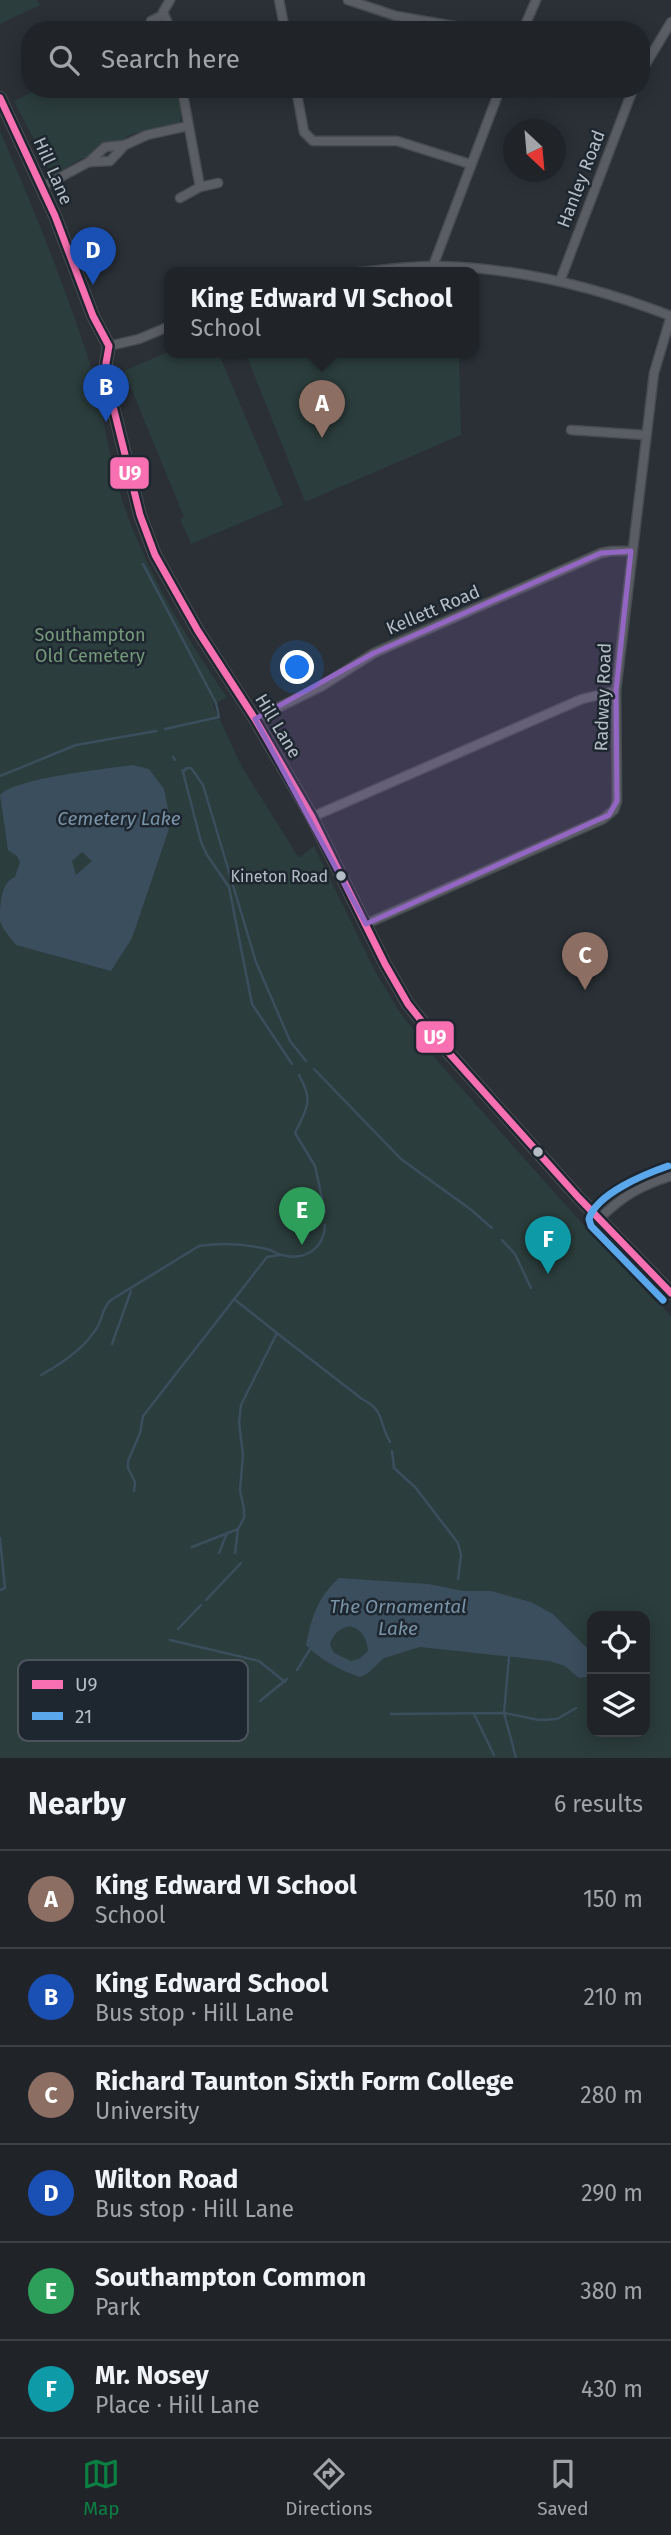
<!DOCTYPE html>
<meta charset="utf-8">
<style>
body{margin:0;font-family:"Fira Sans",sans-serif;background:#282c30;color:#f1f3f6}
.controls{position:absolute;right:21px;bottom:21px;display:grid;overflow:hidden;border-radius:14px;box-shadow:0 4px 18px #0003}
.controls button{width:63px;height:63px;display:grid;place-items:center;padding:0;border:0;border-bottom:2px solid #3d4145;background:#202428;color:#f1f3f6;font:35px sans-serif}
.compass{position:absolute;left:503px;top:119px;width:63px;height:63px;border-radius:50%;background:#202428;box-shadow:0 4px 18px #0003;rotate:154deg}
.you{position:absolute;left:298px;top:668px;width:24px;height:24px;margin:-18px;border:5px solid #fff;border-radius:50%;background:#1a73e8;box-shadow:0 0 0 10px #1a73e833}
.badge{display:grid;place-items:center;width:46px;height:46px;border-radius:50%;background:#0b8043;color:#fff;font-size:23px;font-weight:700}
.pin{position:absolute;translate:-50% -58px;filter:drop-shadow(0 2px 4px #0008)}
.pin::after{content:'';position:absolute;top:37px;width:24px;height:21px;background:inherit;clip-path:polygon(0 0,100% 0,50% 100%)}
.popup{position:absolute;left:164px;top:267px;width:315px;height:91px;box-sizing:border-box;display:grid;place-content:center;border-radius:14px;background:#202428;filter:drop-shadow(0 2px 5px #0005);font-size:23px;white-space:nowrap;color:#a2a4a8}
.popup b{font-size:26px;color:#f1f3f6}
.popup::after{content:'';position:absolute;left:50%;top:100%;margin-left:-14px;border:14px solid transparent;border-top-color:#202428}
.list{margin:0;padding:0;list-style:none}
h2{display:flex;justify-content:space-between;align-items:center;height:91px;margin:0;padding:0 28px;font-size:30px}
h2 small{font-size:23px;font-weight:400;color:#a2a4a8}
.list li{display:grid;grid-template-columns:46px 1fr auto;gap:21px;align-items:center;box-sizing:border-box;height:98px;padding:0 28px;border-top:2px solid #3d4145}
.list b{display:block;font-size:26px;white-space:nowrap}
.list p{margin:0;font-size:23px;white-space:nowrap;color:#a2a4a8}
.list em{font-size:23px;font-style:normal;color:#a2a4a8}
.icon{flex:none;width:38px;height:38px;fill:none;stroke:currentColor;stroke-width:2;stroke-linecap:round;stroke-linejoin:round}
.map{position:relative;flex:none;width:671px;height:1758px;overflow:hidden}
.search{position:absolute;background:#202428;box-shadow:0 4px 18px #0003;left:21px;right:21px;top:21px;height:77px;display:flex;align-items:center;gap:18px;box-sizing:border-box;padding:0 24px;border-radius:28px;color:#a2a4a8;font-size:26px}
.sheet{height:679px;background:#202428}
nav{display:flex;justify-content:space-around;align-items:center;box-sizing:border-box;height:98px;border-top:2px solid #3d4145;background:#202428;font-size:19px;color:#a2a4a8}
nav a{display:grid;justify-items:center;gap:4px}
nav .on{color:#0b8043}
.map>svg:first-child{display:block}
.green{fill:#2b3d3c;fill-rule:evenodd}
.water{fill:#3b4e5d;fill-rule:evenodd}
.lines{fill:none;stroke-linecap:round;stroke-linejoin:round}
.stream{stroke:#3b4e5d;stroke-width:2.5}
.street-casing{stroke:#484c51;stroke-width:11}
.secondary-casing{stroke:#484c51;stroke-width:14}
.street{stroke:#5a5e64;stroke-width:8}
.secondary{stroke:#5e6268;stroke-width:10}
.bus-1-casing{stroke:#1e2730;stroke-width:12}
.bus-2-casing{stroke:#1e2730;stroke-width:12}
.bus-1{stroke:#f970b2;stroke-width:7}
.bus-2{stroke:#5aa8eb;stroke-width:7}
.marked{fill:#9266c2;fill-opacity:0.2;stroke:#9266c2;stroke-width:5;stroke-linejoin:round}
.bus-dot{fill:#b5bdc6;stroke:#1e2730;stroke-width:2.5}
.labels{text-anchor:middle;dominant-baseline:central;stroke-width:5;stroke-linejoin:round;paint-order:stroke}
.bus-label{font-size:16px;fill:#b5bdc6;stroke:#1e2730;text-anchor:end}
.street-label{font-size:18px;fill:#b5bdc6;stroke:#1e2730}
.park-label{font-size:18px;fill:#75997a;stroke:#1e2730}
.water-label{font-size:19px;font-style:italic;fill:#7892a6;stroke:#1e2730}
.key{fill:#1e2730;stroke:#4b545d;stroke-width:2}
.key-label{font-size:19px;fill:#b5bdc6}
.line-badge{stroke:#1e2730;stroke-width:2.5}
.badge-label{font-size:19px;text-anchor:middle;font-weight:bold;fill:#fff}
</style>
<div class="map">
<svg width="671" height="1758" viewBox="0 0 671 1758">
<rect width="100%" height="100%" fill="#2a3036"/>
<g class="green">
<polygon points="0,0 37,0 40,5 0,24"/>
<path d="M38,89H177L183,103C179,110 182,116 180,123C163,131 145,129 127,136L124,142H106L89,159L82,158L53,176L14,101Z"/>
<path d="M0,131C32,204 62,279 87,354C102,402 107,452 122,500C146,571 185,636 227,697L213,705L242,767L299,858L314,846L375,971L399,1011L440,1064L588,1230L652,1294L671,1317V1758H0ZM592,1616H645V1732H592Z"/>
<polygon points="170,351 218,352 283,505 191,544 180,519 184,517 124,371"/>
<polygon points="245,352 459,352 461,435 305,502"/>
</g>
<g class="water">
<path d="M132,765L149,769L164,789L171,823L132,938L111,971L16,945C11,938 2,929 0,921C0,906 0,883 15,877L20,862L17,856L8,850L0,795C15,778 106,769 132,765ZM82,852L92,861L76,875L72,861Z"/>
<path d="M339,1578L428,1584L464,1591H491L531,1602L553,1614L590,1651L592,1672L587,1677L579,1678L565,1666L549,1661L420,1647L384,1658L367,1674L360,1677C340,1670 320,1660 306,1645C311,1619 318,1596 339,1578ZM350,1626C362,1630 367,1638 368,1651L359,1659L351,1661L334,1653L330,1645C333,1633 339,1629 350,1626Z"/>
</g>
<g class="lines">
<g class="stream">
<polyline points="143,564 216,703 219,717 165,729"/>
<polyline points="173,757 175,760"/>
<polyline points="182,770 183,772 187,768 191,768 203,785 256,962 290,1041 306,1061"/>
<polyline points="183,772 201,842 207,855 229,887 252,1004 292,1064"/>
<polyline points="0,776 76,745 156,731"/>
<polyline points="314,1069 401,1159 470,1209 492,1228"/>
<path d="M299,1075C314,1102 307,1107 295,1133L315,1166L325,1212"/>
<polyline points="502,1240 515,1254 531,1288"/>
<path d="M278,1334L362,1399C386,1411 378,1422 390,1442"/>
<polyline points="112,1344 131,1291"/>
<path d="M41,1375C63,1363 87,1347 99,1324C103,1315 103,1307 111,1300L199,1246C220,1243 246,1244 267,1249C272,1250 277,1254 282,1255C304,1261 324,1249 325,1225"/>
<polyline points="392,1451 394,1468 415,1487 458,1543 461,1555 458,1579"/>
<polyline points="134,1491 135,1482 128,1468 128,1461 140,1433 143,1416 267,1257 279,1255"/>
<polyline points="0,1538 5,1588 0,1590"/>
<polyline points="192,1547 238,1529 244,1518 244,1509 240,1490 243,1455 239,1422 241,1405 277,1333 234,1299"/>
<polyline points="219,1553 227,1533"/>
<polyline points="235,1553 238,1529"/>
<polyline points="206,1600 241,1563"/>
<polyline points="178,1629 201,1605"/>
<polyline points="170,1640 259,1661 285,1682"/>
<polyline points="509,1657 504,1713 516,1758"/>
<polyline points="297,1670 310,1649"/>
<polyline points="260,1701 287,1679"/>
<polyline points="588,1701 592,1699"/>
<polyline points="391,1714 504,1713 539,1720 557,1719 576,1708"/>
<polyline points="474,1714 494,1755"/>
</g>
<g class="street-casing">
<g id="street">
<polyline points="170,0 163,12 171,30"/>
<polyline points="279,0 285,30"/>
<polyline points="348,0 396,16 477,30"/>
<polyline points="151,21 163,15"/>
<polyline points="523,30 536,0"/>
<polyline points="641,72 671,22"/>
<polyline points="182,89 200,187"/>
<polyline points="296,89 304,132 313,141 397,141 470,164"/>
<polyline points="90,162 110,161 125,145"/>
<polyline points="42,187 89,162 105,147 125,145 147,135 188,126"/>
<polyline points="180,198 200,187 218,183"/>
<polyline points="433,266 500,89"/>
<path d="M359,272C383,270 409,266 434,266C515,267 596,287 671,316"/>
<polyline points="560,281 633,89"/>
<polyline points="109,346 139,339 170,326"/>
<polyline points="571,430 645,435"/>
<polyline points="255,719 320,687 374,653 601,553 611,551 631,551"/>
<polyline points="312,817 582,699 616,691"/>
<polyline points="366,924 603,819 614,810 617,801 616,691 654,373 671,316"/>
<path d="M599,1219C621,1197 641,1185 671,1176"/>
</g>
</g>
<g class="secondary-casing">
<polyline id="secondary" points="0,98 55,216 93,316 109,346 106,363 107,382 140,515 155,555 198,631 255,719 312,817 385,964 408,1004 431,1033 578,1197 671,1293"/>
</g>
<use href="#street" class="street"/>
<use href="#secondary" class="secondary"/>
<g class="bus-1-casing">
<polyline id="bus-1" points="0,98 55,216 93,316 109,346 106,363 107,382 140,515 155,555 198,631 255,719 312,817 385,964 408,1004 431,1033 578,1197 671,1293"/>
</g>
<g class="bus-2-casing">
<path id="bus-2" d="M663,1300L591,1226L589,1219C596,1194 645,1174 668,1166"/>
</g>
<use href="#bus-1" class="bus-1"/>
<use href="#bus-2" class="bus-2"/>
</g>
<path class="marked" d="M631,551L616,691L617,801L609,815L366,924L255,719L374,653L601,553Z"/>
<g class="bus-dot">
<circle cx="341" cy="876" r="6"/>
<circle cx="538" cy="1152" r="6"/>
</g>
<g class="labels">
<g class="bus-label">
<text x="328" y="876">Kineton Road</text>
</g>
<g class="street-label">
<text transform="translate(53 171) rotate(66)">Hill Lane</text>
<text transform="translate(581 179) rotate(-69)">Hanley Road</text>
<text transform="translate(433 610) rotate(-23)">Kellett Road</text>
<text transform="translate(603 697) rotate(-88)">Radway Road</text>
<text transform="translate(278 726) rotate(59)">Hill Lane</text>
</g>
<g class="park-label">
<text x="90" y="635">Southampton<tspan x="90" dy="21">Old Cemetery</tspan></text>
</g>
<g class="water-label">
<text x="119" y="818">Cemetery Lake</text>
<text x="398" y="1606">The Ornamental<tspan x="398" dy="22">Lake</tspan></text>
</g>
</g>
<rect x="18" y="1660" width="230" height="81" rx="10" class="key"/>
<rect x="32" y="1680" width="31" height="9" fill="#f970b2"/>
<rect x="32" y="1712" width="31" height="8" fill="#5aa8eb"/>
<g class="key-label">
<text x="75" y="1691">U9</text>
<text x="75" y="1723">21</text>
</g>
<g class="line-badge">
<rect x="109" y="456" width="41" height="34" rx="7" fill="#f970b2"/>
<rect x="415" y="1020" width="40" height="34" rx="7" fill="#f970b2"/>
</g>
<g class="badge-label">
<text x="130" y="480">U9</text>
<text x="435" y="1044">U9</text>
</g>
</svg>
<div class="controls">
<button><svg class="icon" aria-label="locate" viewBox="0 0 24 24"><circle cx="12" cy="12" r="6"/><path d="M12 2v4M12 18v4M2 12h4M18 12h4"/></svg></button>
<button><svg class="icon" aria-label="layers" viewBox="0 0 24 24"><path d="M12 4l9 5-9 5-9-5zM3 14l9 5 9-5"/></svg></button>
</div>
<svg class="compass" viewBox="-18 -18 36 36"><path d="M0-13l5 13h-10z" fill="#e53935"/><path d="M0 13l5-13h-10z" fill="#a2a4a8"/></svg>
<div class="you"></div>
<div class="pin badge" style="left:322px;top:438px;background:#8d6e63">A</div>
<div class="popup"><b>King Edward VI School</b>School</div>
<div class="pin badge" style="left:106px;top:422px;background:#1a4fb4">B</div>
<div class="pin badge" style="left:585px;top:990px;background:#8d6e63">C</div>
<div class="pin badge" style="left:93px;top:285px;background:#1a4fb4">D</div>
<div class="pin badge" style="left:302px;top:1245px;background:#2e9e5b">E</div>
<div class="pin badge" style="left:548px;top:1274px;background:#0f9aa8">F</div>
<div class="search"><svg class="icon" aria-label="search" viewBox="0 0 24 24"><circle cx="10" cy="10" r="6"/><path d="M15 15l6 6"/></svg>Search here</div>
</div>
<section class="sheet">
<h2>Nearby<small>6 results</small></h2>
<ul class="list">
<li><span class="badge" style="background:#8d6e63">A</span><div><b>King Edward VI School</b><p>School</p></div><em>150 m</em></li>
<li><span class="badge" style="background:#1a4fb4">B</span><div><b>King Edward School</b><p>Bus stop · Hill Lane</p></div><em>210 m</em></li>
<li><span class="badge" style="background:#8d6e63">C</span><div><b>Richard Taunton Sixth Form College</b><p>University</p></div><em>280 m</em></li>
<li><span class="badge" style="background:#1a4fb4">D</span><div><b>Wilton Road</b><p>Bus stop · Hill Lane</p></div><em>290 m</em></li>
<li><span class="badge" style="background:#2e9e5b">E</span><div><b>Southampton Common</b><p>Park</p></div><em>380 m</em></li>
<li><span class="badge" style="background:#0f9aa8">F</span><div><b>Mr. Nosey</b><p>Place · Hill Lane</p></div><em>430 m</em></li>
</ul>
</section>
<nav>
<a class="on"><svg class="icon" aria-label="map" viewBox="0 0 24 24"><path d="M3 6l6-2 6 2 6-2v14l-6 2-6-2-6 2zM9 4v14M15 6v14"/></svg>Map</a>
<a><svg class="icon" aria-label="directions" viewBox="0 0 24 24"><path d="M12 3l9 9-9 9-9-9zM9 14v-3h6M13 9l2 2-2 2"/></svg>Directions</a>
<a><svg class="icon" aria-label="saved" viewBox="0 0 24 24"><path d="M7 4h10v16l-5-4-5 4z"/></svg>Saved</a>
</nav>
